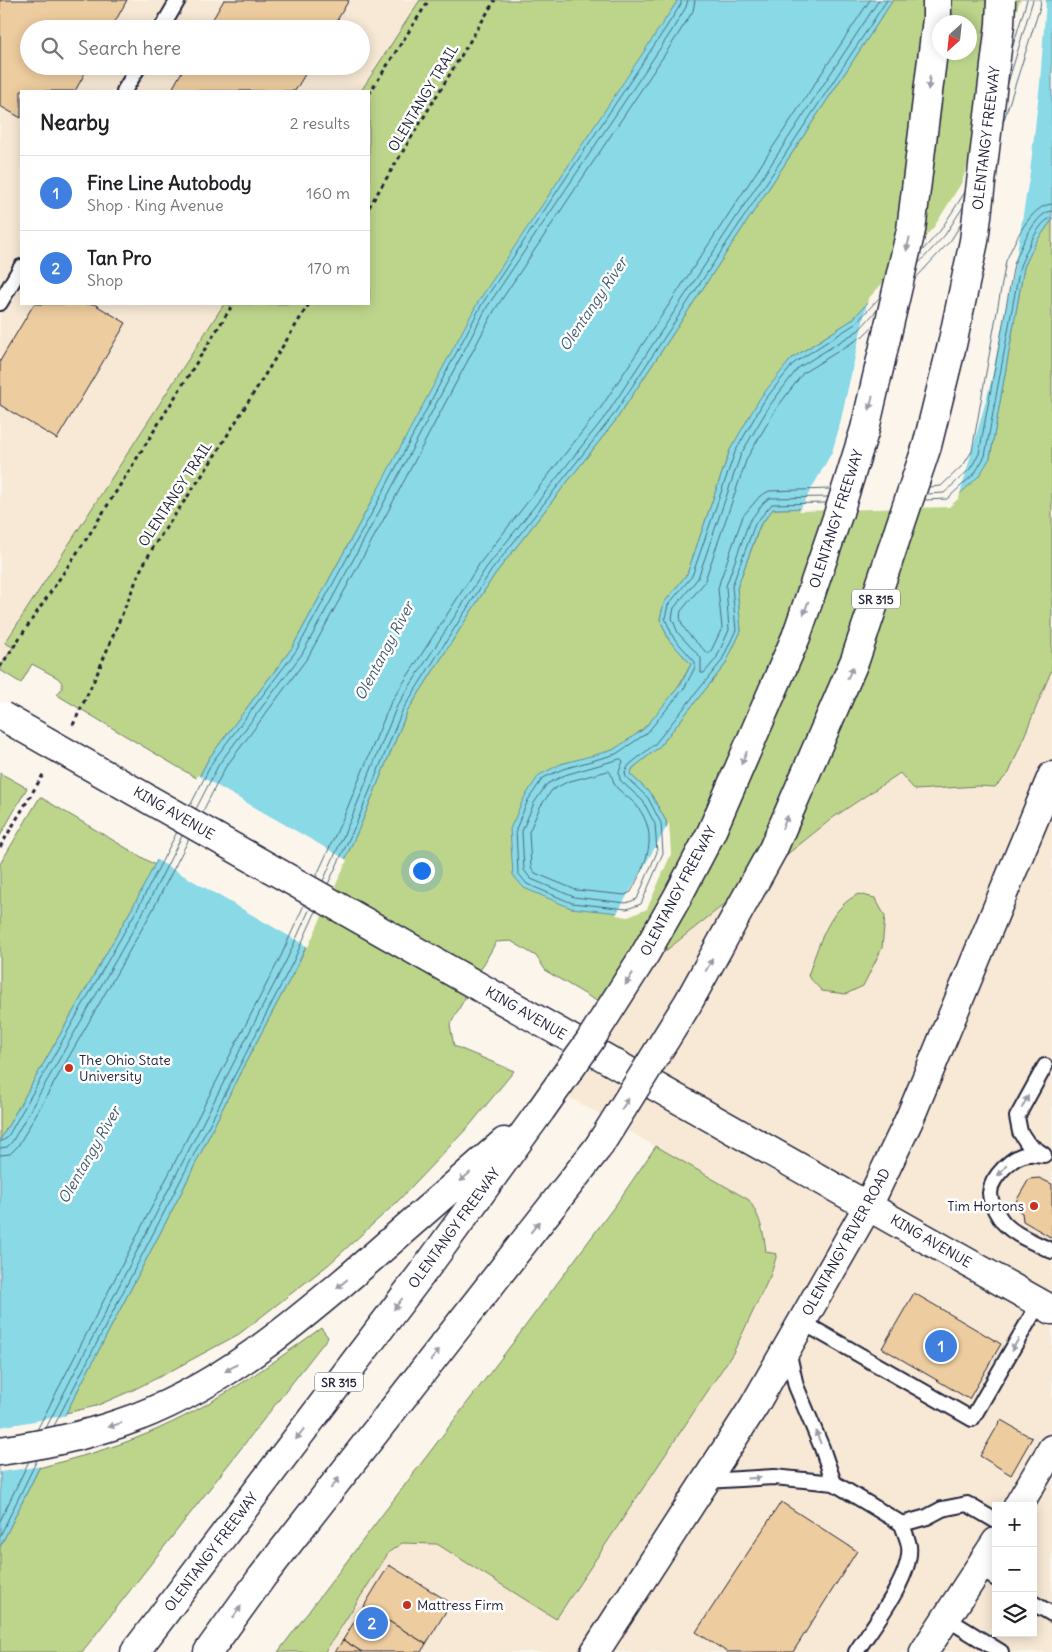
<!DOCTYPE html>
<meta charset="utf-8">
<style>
body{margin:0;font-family:Delius,sans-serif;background:#f2f2f2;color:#202124}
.controls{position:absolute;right:15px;bottom:15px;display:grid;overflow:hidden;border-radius:0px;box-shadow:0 2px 12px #0003}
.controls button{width:45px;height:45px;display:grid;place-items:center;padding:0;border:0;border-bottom:1px solid #e0e0e0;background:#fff;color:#202124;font:25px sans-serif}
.compass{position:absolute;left:932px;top:15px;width:45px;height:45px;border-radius:50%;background:#fff;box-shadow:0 2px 12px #0003;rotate:207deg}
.you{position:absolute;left:421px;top:870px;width:18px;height:18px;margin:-12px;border:4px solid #fff;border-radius:50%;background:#1a73e8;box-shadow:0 0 0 8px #1a73e833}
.badge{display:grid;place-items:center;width:32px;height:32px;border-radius:50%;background:#db2777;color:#fff;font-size:16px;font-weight:700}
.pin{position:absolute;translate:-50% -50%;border:2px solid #fff;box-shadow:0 1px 5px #0006}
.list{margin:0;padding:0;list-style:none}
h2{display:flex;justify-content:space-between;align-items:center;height:65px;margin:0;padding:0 20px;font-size:21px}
h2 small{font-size:16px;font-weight:400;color:#757577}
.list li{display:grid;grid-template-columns:32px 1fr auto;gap:15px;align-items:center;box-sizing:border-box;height:75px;padding:0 20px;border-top:1px solid #e0e0e0}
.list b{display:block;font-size:19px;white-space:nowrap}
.list p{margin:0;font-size:16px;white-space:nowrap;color:#757577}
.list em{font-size:16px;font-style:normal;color:#757577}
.icon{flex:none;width:28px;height:28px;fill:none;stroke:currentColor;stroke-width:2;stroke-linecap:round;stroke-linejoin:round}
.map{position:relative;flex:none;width:1052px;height:1652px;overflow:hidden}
.search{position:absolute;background:#fff;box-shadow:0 2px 12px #0003;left:20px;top:20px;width:350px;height:55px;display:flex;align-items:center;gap:12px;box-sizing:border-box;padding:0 18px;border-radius:28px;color:#757577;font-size:19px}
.panel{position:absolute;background:#fff;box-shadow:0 2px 12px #0003;left:20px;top:90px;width:350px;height:215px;border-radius:0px}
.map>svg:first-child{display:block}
.built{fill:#f7e9d5;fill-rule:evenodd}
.green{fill:#bdd58b;stroke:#707c63;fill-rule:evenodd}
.water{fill:#89d9e6;stroke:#6090a2}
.pier{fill:#fbf5ec}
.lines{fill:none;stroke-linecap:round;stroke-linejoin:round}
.shore{stroke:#4b6b7f;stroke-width:1}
.building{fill:#edcc9f;stroke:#22223b}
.service-casing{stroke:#22223b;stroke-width:18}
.minor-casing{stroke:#22223b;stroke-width:31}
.tertiary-casing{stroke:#22223b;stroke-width:31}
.secondary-casing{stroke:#22223b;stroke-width:31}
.motorway-casing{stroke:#22223b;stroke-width:31}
.path{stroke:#22223b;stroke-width:3;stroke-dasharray:4 4;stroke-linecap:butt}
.service{stroke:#fff;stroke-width:14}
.minor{stroke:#fff;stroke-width:28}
.tertiary{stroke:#fff;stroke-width:28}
.secondary{stroke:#fff;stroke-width:28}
.motorway{stroke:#fff;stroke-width:28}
.tertiary-bridge-casing{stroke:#22223b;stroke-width:31;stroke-linecap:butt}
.motorway-bridge-casing{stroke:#22223b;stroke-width:31;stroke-linecap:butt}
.tertiary-bridge{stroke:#fff;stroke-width:28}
.motorway-bridge{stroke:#fff;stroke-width:28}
.oneway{fill:#9c9ca7}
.poi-dot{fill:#c8321e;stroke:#fff;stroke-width:2}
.labels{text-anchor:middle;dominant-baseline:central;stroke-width:5;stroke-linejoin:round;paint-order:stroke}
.shield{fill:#fff;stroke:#646476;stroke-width:1}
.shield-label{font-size:12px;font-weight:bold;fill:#22223b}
.street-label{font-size:14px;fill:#22223b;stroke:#fff}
.poi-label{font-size:14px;fill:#22223b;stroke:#fff;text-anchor:start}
.water-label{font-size:15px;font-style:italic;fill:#41596e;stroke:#fff}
</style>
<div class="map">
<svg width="1052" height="1652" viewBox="0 0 1052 1652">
<rect width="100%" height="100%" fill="#fbf5ec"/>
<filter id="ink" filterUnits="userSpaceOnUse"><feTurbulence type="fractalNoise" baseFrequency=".02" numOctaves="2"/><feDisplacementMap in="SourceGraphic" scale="10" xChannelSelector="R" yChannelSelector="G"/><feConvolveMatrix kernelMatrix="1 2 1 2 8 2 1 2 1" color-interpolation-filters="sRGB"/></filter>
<g filter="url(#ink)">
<g class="built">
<path d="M0,0H420L361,91H21V304H224L5,642L13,647L0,667ZM29,29H361V66H29Z"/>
<path d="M1052,669V1652H325L389,1552L402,1543L437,1544L557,1618L733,1353L771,1274L777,1255L766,1252L764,1230L749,1200L550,1086L600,1003L834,817L900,773L978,786L995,787L1009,773ZM996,1506H1033V1633H996Z"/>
</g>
<g class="green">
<polygon points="420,0 678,0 369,506 292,648 209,758 198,779 57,695 62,688 62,683 58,678 32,664 21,683 0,670 0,667 13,647 5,643 224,304 369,304 369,91 361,91"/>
<path d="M893,0H1022L965,183L936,228L852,320L791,359L730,450L687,574L664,603L660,619L669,640L691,664C674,697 647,732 613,750C601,756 576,760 561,764L668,853L666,821L651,794L630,774L633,768L659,747L725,665L741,631L737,588L760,526L773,509L948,505L990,458L1024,267L1036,242L1052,220V669L1009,773L995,787L978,786L915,790L900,773L834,817L600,1003L546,971L536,956L511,941L496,942L450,1025L454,1046L514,1071L470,1125L396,1203L328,1265L239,1334L165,1374L133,1390L96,1406L66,1413L181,1193L241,1071L298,964L361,824L407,712L495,574L616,420ZM940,22H970V52H940Z"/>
<polygon points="0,773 27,788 0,836"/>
<polygon points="40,797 155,865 135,903 0,1140 0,864"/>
<path d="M858,894L875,898L885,916L882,948L863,986L846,994L822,991L808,976C815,955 825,922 842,906C846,901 852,898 858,894Z"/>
<path d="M656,1146L749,1200C760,1217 764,1232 766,1252L777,1254L771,1274L733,1353L556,1619L437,1544L402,1543L389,1552L325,1652H278L518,1336L617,1203Z"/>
<path d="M321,1328L328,1337L82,1652H0V1547L39,1468C71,1459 103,1451 134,1439C202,1413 262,1371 321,1328Z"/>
</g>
<g class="water">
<polygon points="678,0 893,0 616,420 495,574 407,712 361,824 298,964 241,1071 181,1193 66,1413 0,1547 0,1140 135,903 209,758 292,648 369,506 478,302"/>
<polygon points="1022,0 1052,0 1052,220 1036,242 1024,267 990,458 979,476 948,505 773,509 760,525 737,588 741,631 725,665 659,747 633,768 630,774 651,794 666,821 668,853 628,914 571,908 524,888 513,875 510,829 524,798 539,775 561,764 613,750 644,729 681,684 691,664 669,640 660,619 664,603 687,574 730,450 760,398 791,359 852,320 936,228 965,183"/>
</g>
<g class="pier">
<polygon points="1020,0 1046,0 1040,83 1030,172 1014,270 991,382 959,498 949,507 799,511 832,452 839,428 868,299 934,227 962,182"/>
<polygon points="198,775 347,860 308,947 155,859"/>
<polygon points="669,823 671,854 647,909 628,917 616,915"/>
<polygon points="68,1415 43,1466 0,1472 0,1427"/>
</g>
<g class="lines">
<g class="shore">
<polyline points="1012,49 1027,0"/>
<polyline points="1008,83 1033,0"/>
<polyline points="1003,123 1040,7 1041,0"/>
<polyline points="921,252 940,231 965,192"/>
<polyline points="918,264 945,235 963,207"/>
<polyline points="915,279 951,240 961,224"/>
<path d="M929,487L941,486L964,464L972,451L1006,261C1014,243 1030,205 1052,204"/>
<path d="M830,489L769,491L760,496L743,516L720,581L718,589L722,628L710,653H707C697,642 676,627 681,611L704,583L747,458L776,409L803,373L863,336L874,325"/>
<path d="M927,494L944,493L970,469L979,454L1014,264C1020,249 1035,212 1052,211"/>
<polyline points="828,497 770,498 764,502 749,522 726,586 729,630 716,659 704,673 701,673 701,658 678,633 672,618 674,608 698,578 741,454 770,405 798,368 859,330 877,310"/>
<path d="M925,500L947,499L975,473L985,456L1020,266C1025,254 1039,219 1052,218"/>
<polyline points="826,503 772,504 755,524 732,586 736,630 721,662 655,744 629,765 625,772 626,777 648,798 661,823 663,853 641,904 627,909 572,903 527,884 518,873 516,829 528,800 543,778 563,769 616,754 647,733 685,687 695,667 695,662 673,637 665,618 668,605 692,576 735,452 764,401 794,363 855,324 880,297"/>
<polygon points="621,759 623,761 619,772 620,780 643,801 655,824 657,852 637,899 626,903 574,897 531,879 524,870 522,831 534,803 547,784 565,775"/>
<path d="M609,771C613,775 612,782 617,788C623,794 631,799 637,806C660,836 646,863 631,892L625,895L576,890L535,873L531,867L529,832L540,807L552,790L567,782Z"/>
<polyline points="190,806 213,761 296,651 374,509 482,304 665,29 681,4 681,0"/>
<polyline points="196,809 219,764 302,654 379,512 487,307 671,32 686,7 688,0"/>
<polyline points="202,813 225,768 308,657 386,515 494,311 677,36 693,11 695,0"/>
<polyline points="316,877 344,816 391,702 480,563 600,409 870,0"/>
<polyline points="323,881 351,819 397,706 486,568 607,414 879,0"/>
<polyline points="328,884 357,822 403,709 491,571 612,417 887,0"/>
<polyline points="0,1142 7,1138 139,906 177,832"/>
<polyline points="0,1148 7,1147 12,1142 145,909 182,836"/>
<polyline points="0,1155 10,1154 18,1146 151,913 189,839"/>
<polyline points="54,1426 293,962 316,911"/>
<polyline points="46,1428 287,959 310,908"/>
<polyline points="37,1430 281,956 304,905"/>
<polyline points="0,1521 29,1461"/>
<polyline points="0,1536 37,1460"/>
</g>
</g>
<g class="building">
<polygon points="0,0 127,0 111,29 29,29 29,66 89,66 75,91 21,91 21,118 0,106"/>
<polygon points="224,0 349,0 332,29 207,29"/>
<polygon points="185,66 310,66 295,91 171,91"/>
<polygon points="34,304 94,304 126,323 57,439 0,405 0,361"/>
<polygon points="1039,1178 1052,1184 1052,1238 1023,1221 1022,1213 1016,1209 1015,1203 1029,1179"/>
<polygon points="914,1293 1001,1344 969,1399 882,1348"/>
<polygon points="1001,1420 1032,1438 1011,1475 980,1456"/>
<polygon points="781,1502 857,1551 793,1652 727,1652 696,1632"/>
<polygon points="389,1565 451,1603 426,1644 364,1606"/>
<polygon points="364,1606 426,1644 421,1652 362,1652 343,1640"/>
<polygon points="343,1640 362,1652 335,1652"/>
</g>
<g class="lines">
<g class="service-casing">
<g id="service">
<polyline points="161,29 178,0"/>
<polyline points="124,91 139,66"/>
<polyline points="0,303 21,267"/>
<polyline points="1043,1154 1028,1144 1020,1132 1017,1117 1045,1066"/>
<path d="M1044,1155C1039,1155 1033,1153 1029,1154C1013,1155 991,1177 990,1193C990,1201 996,1212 1000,1218C1010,1234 1036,1243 1052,1251"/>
<polyline points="802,1322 972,1419 1039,1303"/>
<polyline points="788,1350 796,1386 822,1448 834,1483"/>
<path d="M706,1481L774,1477L834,1483L902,1524C904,1531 908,1539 909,1546C913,1576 872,1627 856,1652"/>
<polyline points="902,1524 927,1517 942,1509 967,1504 996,1521"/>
<polyline points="979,1568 996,1579"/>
<polyline points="1033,1603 1052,1614"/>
<polyline points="946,1618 1001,1652"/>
</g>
</g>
<g class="minor-casing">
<g id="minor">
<polyline points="1018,1506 1052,1449"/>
<polyline points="924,1652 996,1542"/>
</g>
</g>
<g class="tertiary-casing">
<polyline id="tertiary" points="497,997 1052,1310"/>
</g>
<g class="secondary-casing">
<polyline id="secondary" points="595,1652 754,1406 868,1206 909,1120 1052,776"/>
</g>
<g class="motorway-casing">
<g id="motorway">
<polyline points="839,512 865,429 911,230 937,19 937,0"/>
<path d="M0,1451C40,1445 80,1437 118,1424C217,1391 298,1322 376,1254C418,1217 461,1180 504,1142"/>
<polyline points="135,1652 432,1260 541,1110"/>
<polyline points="208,1652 262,1577 599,1146"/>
</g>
</g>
<g class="path">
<polyline points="369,94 429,0"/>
<polyline points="369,207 495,0"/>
<polyline points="0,667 89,535 233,304"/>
<polyline points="73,725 97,674 141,569 155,544 207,468 309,304"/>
<polyline points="0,847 44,773"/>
</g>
<use href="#service" class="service"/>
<use href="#minor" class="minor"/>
<use href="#tertiary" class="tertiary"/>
<use href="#secondary" class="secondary"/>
<use href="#motorway" class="motorway"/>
<g class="tertiary-bridge-casing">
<polyline id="tertiary-bridge" points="2,716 497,997"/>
</g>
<g class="motorway-bridge-casing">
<g id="motorway-bridge">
<polyline points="541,1110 589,1042 645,954 677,898 711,833 796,637 839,512"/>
<polyline points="599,1146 688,1003 773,849 855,660 927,446 952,345 974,241 1000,24 1001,0"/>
</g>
</g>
<use href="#tertiary-bridge" class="tertiary-bridge"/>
<use href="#motorway-bridge" class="motorway-bridge"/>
</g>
<defs><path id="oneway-solid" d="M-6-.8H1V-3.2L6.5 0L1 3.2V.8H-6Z" transform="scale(1.25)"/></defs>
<g class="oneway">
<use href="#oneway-solid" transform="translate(929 83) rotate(97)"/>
<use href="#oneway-solid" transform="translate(908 244) rotate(103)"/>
<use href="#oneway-solid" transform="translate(871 403) rotate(103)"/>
<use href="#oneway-solid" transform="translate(806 608) rotate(109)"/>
<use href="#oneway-solid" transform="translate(850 673) rotate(-66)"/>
<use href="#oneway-solid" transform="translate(744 758) rotate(114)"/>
<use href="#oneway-solid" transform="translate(785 822) rotate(-66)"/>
<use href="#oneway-solid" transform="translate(709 965) rotate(-61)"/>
<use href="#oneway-solid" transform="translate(629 979) rotate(122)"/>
<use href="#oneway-solid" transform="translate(1025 1102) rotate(-62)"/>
<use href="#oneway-solid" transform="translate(625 1104) rotate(-58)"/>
<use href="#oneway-solid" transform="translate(1002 1171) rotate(129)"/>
<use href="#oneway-solid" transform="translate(465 1177) rotate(139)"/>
<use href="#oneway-solid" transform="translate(535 1227) rotate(-52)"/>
<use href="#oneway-solid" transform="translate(342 1284) rotate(139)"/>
<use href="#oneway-solid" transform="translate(398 1304) rotate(127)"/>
<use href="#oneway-solid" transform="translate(1015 1345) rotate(120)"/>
<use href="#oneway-solid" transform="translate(435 1355) rotate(-52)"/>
<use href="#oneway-solid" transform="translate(231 1368) rotate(149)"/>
<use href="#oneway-solid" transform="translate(115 1425) rotate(162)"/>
<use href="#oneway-solid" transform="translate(300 1434) rotate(127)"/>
<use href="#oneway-solid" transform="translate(818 1437) rotate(-113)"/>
<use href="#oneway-solid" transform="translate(754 1478) rotate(-3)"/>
<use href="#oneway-solid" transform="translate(335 1483) rotate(-52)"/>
<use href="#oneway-solid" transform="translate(237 1612) rotate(-55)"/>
</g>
</g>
<g class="poi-dot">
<circle cx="69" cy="1068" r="5"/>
<circle cx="1034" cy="1206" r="5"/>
<circle cx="407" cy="1605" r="5"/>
</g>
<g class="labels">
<g class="shield">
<rect x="852" y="589.5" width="48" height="19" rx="4"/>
<rect x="315" y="1372.5" width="48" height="19" rx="4"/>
</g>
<g class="shield-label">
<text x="876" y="599">SR 315</text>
<text x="339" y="1382">SR 315</text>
</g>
<g class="street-label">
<text transform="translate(423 98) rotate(-59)">OLENTANGY TRAIL</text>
<text transform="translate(986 138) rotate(-83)">OLENTANGY FREEWAY</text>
<text transform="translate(175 494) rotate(-57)">OLENTANGY TRAIL</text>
<text transform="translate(836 519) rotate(-72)">OLENTANGY FREEWAY</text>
<text transform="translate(174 813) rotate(30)">KING AVENUE</text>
<text transform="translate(678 891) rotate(-62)">OLENTANGY FREEWAY</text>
<text transform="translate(526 1013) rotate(30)">KING AVENUE</text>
<text transform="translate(454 1228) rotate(-54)">OLENTANGY FREEWAY</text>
<text transform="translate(931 1241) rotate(30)">KING AVENUE</text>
<text transform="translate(846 1242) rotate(-61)">OLENTANGY RIVER ROAD</text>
<text transform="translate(211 1552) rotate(-53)">OLENTANGY FREEWAY</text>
</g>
<g class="poi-label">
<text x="79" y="1060">The Ohio State<tspan x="79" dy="16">University</tspan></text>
<text x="1024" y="1206" text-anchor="end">Tim Hortons</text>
<text x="417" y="1605">Mattress Firm</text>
</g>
<g class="water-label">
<text transform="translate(593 304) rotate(-56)">Olentangy River</text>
<text transform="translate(384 651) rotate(-62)">Olentangy River</text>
<text transform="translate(89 1155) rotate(-60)">Olentangy River</text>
</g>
</g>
</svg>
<div class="controls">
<button>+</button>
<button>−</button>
<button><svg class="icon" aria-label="layers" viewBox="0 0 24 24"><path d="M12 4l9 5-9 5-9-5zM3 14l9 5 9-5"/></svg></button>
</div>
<svg class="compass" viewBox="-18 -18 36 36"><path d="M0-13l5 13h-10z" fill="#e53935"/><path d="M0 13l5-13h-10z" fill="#757577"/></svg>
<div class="you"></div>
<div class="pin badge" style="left:941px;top:1346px;background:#3f7fe0">1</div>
<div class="pin badge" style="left:372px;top:1623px;background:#3f7fe0">2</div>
<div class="search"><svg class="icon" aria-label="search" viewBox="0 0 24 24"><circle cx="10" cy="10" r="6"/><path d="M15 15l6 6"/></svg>Search here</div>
<section class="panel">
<h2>Nearby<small>2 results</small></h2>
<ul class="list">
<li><span class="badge" style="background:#3f7fe0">1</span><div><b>Fine Line Autobody</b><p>Shop · King Avenue</p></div><em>160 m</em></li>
<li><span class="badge" style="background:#3f7fe0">2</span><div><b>Tan Pro</b><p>Shop</p></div><em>170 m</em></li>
</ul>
</section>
</div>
